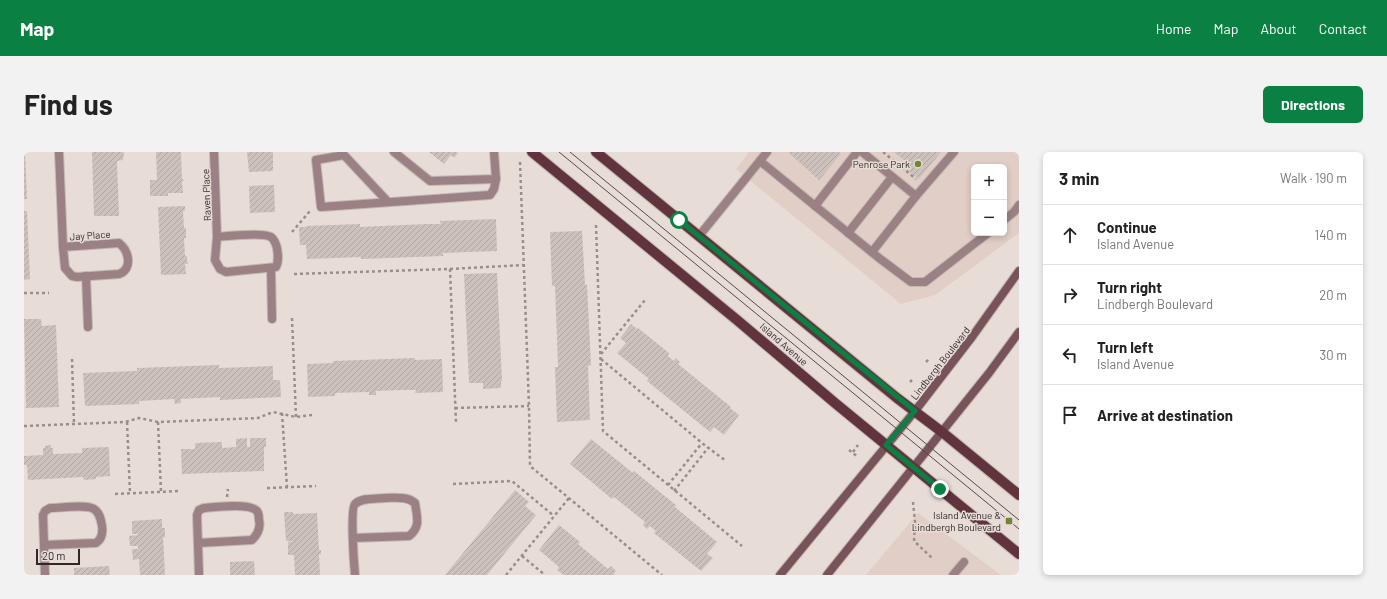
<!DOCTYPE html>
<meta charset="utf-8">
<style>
body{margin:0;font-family:Barlow,sans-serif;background:#f2f2f2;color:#222}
.controls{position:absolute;right:12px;top:12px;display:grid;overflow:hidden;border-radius:6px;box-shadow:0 2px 6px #0003}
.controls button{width:36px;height:36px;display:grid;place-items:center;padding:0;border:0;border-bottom:1px solid #e0e0e0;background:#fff;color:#222;font:20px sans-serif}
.scale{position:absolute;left:12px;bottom:10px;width:44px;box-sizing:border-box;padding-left:4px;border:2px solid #2e2928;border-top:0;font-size:11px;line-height:14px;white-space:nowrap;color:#2e2928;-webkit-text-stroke:3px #e8dcd7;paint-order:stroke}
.stop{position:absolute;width:12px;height:12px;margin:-9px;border:3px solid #0b8043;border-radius:50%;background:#fff}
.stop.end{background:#0b8043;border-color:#fff;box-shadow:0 1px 4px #0008}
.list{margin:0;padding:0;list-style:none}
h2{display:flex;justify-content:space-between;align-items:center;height:52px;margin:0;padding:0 16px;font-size:17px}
h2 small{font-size:13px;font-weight:400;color:#767676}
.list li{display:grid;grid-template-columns:26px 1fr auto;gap:12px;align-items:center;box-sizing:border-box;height:60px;padding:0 16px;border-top:1px solid #e0e0e0}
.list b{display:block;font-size:15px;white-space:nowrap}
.list p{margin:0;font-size:13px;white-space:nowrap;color:#767676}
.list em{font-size:13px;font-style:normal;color:#767676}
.icon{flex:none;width:22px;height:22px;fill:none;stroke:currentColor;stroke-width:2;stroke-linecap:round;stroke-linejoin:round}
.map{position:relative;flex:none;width:995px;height:423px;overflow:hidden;border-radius:6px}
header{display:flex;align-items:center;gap:24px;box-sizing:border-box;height:56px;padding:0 20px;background:#0b8043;color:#fff}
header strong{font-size:19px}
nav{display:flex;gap:22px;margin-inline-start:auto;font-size:14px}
.intro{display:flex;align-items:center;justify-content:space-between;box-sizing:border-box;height:96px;padding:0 24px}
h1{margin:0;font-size:28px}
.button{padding:10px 18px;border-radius:6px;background:#0b8043;color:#fff;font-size:14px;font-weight:700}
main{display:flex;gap:24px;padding:0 24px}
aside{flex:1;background:#fff;border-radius:6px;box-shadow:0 2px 6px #0003}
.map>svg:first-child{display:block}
.built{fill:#e1cec6;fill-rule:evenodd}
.building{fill:url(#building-hatch)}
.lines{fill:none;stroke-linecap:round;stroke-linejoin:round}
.service-casing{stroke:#c3b8b4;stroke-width:10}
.minor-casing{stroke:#c3b8b4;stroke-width:10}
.secondary-casing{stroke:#c3b8b4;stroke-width:10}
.primary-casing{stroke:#c3b8b4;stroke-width:12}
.path{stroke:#988f8b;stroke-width:2.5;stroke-dasharray:3 3;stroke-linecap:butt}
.service{stroke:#9b8084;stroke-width:8}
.minor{stroke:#9b8084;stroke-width:8}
.secondary{stroke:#79535a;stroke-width:8}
.primary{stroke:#60333d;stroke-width:10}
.tram{stroke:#524c4a;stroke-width:1}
.route{stroke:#0b8043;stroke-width:5}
.poi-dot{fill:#708536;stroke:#e8dcd7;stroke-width:1.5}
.labels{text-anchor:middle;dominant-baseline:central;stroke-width:3;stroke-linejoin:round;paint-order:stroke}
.poi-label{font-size:10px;fill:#2e2928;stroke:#e8dcd7;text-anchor:end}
.street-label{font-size:10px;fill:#2e2928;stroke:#e8dcd7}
</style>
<header>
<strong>Map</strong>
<nav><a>Home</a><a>Map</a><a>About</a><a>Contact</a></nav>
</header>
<div class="intro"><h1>Find us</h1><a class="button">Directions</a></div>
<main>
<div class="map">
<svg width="995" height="423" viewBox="0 0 995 423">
<defs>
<pattern id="building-hatch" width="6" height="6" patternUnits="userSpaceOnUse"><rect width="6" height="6" fill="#cdc1bd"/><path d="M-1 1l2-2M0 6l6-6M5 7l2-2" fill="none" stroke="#b0a6a2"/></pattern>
</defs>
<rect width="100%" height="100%" fill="#e8dcd7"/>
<g class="built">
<path d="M725,0H995V81L911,143L877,152L712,17ZM950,15H980V81H950Z"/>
<polygon points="894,361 977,423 842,423"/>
</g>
<g class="building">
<polygon points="0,0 1,0 3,47 0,47"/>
<polygon points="68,0 100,0 99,8 93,9 95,64 70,64"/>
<polygon points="132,0 157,0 158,27 160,28 158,30 159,41 144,41 144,44 126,44 126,28 133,28"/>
<polygon points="223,0 249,0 249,19 225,20"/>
<polygon points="405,0 432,0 434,1 430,6 427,3 420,12"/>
<polygon points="766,0 815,0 817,2 795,28 765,1"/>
<polygon points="870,0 917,0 895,27 878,14 881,9"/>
<polygon points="250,33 251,60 226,61 225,34"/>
<polygon points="161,54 161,59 159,59 160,76 162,76 162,86 160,86 161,104 163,104 163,108 164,112 161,112 162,122 137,123 134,55"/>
<polygon points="0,59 3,59 6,127 0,128"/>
<polygon points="472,67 473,99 419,101 419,104 364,106 337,107 337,105 283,107 282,93 276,93 275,75 282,75 282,74 336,72 336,75 403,72 417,72 416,69"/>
<polygon points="558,79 561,133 563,133 567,213 564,214 566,268 533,270 531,215 534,215 531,134 528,134 526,80"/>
<polygon points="473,121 478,229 477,230 477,236 459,237 459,231 445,231 440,122"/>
<polygon points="0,167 17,167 18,174 32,173 35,255 2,256"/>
<polygon points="607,172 613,177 614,176 645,201 644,204 650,209 652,206 656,210 654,212 707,255 706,256 715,263 700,283 690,275 686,280 623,229 625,227 593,201 602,191 596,186"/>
<polygon points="391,206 391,208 418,207 419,240 391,241 392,238 378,238 352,239 352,243 345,243 345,240 311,241 311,244 284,245 283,212 309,211 309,209"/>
<polygon points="195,213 195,216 249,214 249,228 256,228 257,245 196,248 196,245 157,247 157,251 151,252 150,247 115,249 115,252 61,254 59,221 113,219 113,216"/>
<polygon points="223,286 223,295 226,295 226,286 242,286 242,295 240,295 240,319 158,322 157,297 171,297 171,291 198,290 198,296 212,295 212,287"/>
<polygon points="567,287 609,321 610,319 642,345 652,353 651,355 693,390 683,402 689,406 677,419 630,381 632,379 626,374 623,377 619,373 621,370 611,362 590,345 588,347 546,312"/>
<polygon points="27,293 27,296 29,296 29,302 58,301 58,296 85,295 86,324 72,325 72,327 60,328 59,325 4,328 3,313 0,313 0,304 19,303 19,296 21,296 21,294"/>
<polygon points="491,338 505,350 501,354 512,363 463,423 421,423"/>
<polygon points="260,360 269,360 269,362 293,361 295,398 297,398 297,402 295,402 296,423 271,423 270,403 264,403 264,390 270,389 262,389"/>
<polygon points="138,367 138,376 141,376 141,385 139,385 141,423 116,423 115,407 109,408 108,397 114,397 114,394 106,394 105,384 114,383 114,382 108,382 108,369"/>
<polygon points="535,373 556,390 554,392 584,417 587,414 592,419 590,422 591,423 540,423 533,418 535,415 515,398"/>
<polygon points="230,409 231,423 206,423 206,410"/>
<polygon points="85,414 86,423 50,423 50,416"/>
</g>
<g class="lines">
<g class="service-casing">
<g id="service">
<polyline points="370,0 406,29 472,27 470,0"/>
<polyline points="838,0 892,44 930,0"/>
<polyline points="736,9 855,106 887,130 901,130 964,81"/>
<polyline points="364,50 320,3 292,8 297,55 466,43 470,37 472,27"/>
<polyline points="791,54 833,0"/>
<polyline points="980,68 990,60 995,53"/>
<polyline points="824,81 868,25"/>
<polyline points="675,84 743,0"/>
<polyline points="848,100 892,44"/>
<polyline points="247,117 248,167"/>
<polyline points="62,124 64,175"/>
<polyline points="929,423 940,410"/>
</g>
</g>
<g class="minor-casing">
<g id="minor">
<polyline points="35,0 39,95"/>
<path d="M190,0L193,85L191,108L196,117L202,120L252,115C255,109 254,103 253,96C252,92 251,88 247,85C239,80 204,84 193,85"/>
<path d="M95,91C105,99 109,117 95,122L53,125L48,124L41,116L39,95Z"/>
<path d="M329,386L385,384C397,375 393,365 391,351C383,344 372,346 361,346C352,347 338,345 331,352C326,357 330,412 331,423"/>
<path d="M174,391L228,388C234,382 237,376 235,368C235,365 235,362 233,359C226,351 191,355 180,356L175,358L173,363L175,423"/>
<path d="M20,393L72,391C78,387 79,381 78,374C77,368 76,361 70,357C62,352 36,356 26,356L21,359L19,363L21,423"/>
</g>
</g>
<g class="secondary-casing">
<g id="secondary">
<polyline points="756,423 891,259 948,185 995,119"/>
<polyline points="803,423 965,221 995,180"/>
</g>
</g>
<g class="primary-casing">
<g id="primary">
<polyline points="508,0 713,168 811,251 995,402"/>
<polyline points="572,0 873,246 918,280 995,343"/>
</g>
</g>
<g class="path">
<polyline points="859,0 892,27"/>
<polyline points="496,10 505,254 506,314 638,423"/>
<polyline points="572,73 579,279 718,394"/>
<polyline points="268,80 286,59 288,58"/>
<polyline points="426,117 499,113"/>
<polyline points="270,122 426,117 432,271"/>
<polyline points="0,141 25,141"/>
<polyline points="268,166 272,265"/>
<polyline points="577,202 621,148"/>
<polyline points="48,207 50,272"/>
<polyline points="577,207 678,291 702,309"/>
<polyline points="902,210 906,206"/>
<polyline points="886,230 888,228"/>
<polyline points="431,256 505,254"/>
<polyline points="258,261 263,335"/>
<polyline points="103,270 106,341"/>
<polyline points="134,270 137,340"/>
<polyline points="0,274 101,270 115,266 134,270 234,266 249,260 272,265 288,263"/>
<polyline points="825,298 834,305"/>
<polyline points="829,300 834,293"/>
<polyline points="429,332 488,329 530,364"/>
<polyline points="644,333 678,291"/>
<polyline points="243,336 292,334"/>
<polyline points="650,339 684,296"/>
<polyline points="91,342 156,339"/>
<polyline points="203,345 204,337"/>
<polyline points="889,350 891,370 890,389 908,406"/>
<polyline points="498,404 521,423"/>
<polyline points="482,423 545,346"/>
</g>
<use href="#service" class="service"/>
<use href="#minor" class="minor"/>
<use href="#secondary" class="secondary"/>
<use href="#primary" class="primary"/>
<g class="tram">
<polyline points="535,0 995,377"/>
<polyline points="546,0 995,368"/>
</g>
</g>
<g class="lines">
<polyline class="route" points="655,68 891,259 862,293 916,337"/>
</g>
<g class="poi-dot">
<circle cx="894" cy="12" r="4"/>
<rect x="981" y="365" width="8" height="8" rx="2"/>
</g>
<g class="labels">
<g class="poi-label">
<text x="886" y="12">Penrose Park</text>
<text x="977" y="363">Island Avenue &amp;<tspan x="977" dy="12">Lindbergh Boulevard</tspan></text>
</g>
<g class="street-label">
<text transform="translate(182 43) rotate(-92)">Raven Place</text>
<text transform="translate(66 83) rotate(-4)">Jay Place</text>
<text transform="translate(760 192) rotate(41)">Island Avenue</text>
<text transform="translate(916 211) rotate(-52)">Lindbergh Boulevard</text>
</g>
</g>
</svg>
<div class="controls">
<button>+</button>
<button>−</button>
</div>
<div class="scale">20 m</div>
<div class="stop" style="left:655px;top:68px"></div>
<div class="stop end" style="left:916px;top:337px"></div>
</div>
<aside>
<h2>3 min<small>Walk · 190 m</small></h2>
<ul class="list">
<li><svg class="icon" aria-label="ahead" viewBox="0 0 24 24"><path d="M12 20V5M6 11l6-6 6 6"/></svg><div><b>Continue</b><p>Island Avenue</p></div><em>140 m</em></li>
<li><svg class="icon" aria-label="right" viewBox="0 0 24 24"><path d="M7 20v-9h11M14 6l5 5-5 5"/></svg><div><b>Turn right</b><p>Lindbergh Boulevard</p></div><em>20 m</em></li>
<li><svg class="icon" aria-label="left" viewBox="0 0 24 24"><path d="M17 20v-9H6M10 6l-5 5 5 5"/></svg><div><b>Turn left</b><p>Island Avenue</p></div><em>30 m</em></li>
<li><svg class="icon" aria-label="arrive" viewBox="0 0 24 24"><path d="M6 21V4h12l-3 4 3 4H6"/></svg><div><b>Arrive at destination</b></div></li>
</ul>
</aside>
</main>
